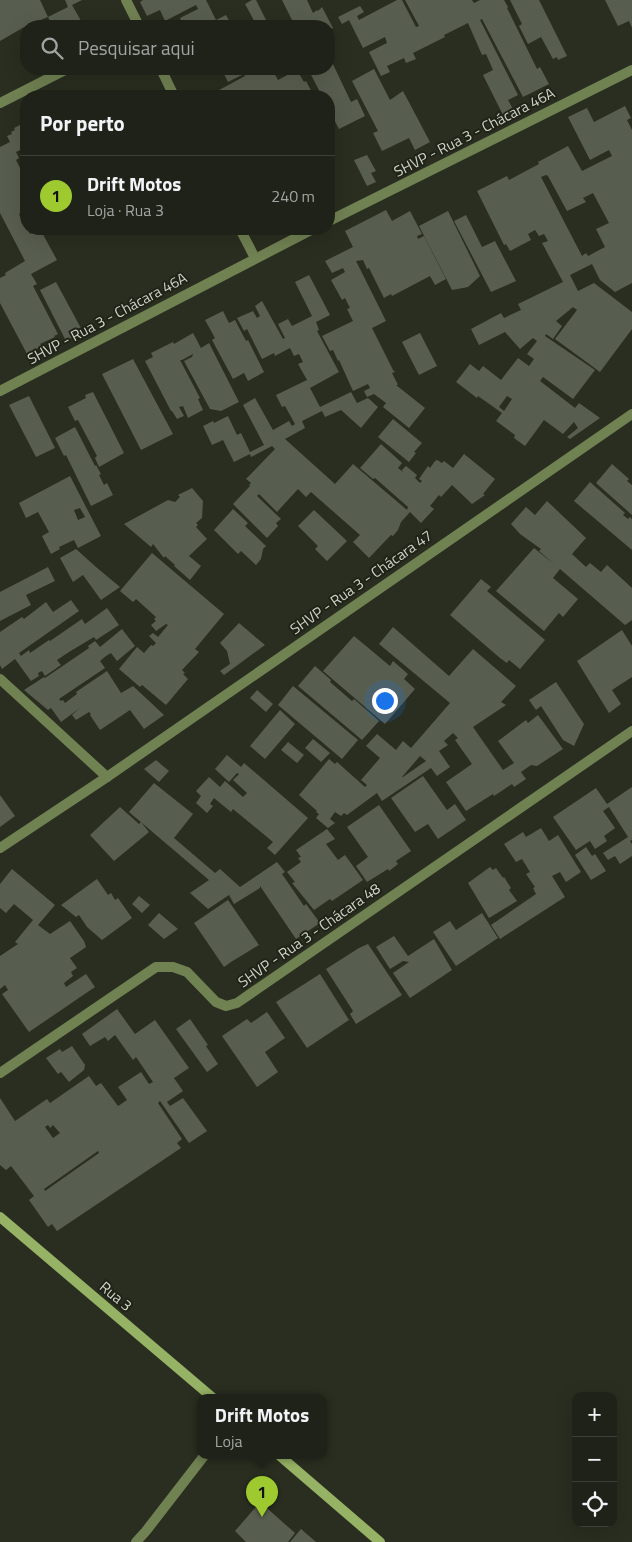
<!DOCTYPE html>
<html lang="pt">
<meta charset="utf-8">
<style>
body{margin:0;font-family:"Titillium Web",sans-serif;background:#272a21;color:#f1f3f6}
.controls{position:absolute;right:15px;bottom:15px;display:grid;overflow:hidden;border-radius:10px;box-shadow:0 5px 20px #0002}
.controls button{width:45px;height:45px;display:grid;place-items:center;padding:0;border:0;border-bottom:1px solid #3c3f37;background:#1f2218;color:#f1f3f6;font:25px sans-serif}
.you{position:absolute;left:384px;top:700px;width:18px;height:18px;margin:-12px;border:4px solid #fff;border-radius:50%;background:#1a73e8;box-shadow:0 0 0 8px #1a73e833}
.badge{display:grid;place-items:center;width:32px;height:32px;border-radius:50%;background:#9eca2f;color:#111;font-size:16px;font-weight:700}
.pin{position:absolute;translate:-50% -41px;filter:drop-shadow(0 1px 2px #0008)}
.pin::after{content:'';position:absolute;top:26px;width:18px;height:15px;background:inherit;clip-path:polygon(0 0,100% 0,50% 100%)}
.popup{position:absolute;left:197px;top:1394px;width:130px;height:65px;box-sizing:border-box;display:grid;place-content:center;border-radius:10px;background:#1f2218;filter:drop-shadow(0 1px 4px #0005);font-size:16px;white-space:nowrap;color:#a1a4a2}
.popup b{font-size:19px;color:#f1f3f6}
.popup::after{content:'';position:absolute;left:50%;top:100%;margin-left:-10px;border:10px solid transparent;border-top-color:#1f2218}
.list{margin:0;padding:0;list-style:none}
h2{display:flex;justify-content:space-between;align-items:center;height:65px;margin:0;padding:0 20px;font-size:21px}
h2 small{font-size:16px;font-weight:400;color:#a1a4a2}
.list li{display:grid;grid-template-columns:32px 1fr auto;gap:15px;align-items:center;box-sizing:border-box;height:80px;padding:0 20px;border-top:1px solid #3c3f37}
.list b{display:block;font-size:19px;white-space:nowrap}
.list p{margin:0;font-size:16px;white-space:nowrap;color:#a1a4a2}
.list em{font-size:16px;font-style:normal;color:#a1a4a2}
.icon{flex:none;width:28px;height:28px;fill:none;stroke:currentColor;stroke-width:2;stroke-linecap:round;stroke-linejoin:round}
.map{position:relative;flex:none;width:632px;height:1542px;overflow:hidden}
.search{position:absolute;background:#1f2218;box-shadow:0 5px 20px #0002;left:20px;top:20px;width:315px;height:55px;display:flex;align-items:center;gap:12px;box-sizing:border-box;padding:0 18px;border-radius:20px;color:#a1a4a2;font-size:19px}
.panel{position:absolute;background:#1f2218;box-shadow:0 5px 20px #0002;left:20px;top:90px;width:315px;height:145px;border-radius:20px}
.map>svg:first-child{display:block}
.building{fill:#585e4f;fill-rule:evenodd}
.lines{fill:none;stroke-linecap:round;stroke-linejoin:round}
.minor{stroke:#708152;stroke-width:10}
.secondary{stroke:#96b264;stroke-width:10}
.labels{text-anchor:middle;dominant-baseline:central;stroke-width:4;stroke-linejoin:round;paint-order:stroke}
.street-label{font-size:15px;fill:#cfd3ca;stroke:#1f2417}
</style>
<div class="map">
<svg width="632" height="1542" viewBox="0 0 632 1542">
<rect width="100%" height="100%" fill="#292e20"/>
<g class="building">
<polygon points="0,0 40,0 48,17 26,26 0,41"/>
<polygon points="65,0 82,0 72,5 84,26 41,26 50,21 48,17 68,7"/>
<polygon points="143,0 206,0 216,20 226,15 232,26 178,26 183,24 180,18 198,9 196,5 165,21 160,10 147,16 140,2"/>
<polygon points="252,0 256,0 269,26 257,26 245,4"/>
<polygon points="282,0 307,0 313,13 317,10 318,11 322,7 333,28 329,30 329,26 295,26"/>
<polygon points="397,0 402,0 416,27 419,26 405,0 472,0 474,3 480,0 504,0 508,7 507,8 537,69 540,67 549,84 523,97 482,19 480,20 518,95 508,100 514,111 504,117 483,75 493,70 486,54 482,55 468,23 444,35 445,37 413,53 416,59 406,63 404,58 387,66 390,72 381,76 369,52 387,43 385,37 363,48 349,20 342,24 338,17 360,6 364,12 357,16 359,20"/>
<polygon points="510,0 539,0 567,56 558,60 557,57 553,59 541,37 528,44 519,26 522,24"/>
<polygon points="605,0 632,0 632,28 629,21 618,26"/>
<polygon points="329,56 351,102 357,99 365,116 339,129 329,110 329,96 322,96 308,69 329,69"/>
<polygon points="218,69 241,69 244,74 228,82 222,70 219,71"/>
<polygon points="254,69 272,69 278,80 297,70 304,82 306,81 314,96 280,96 279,94 275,96 208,96 245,76 244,74"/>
<polygon points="374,69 390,100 403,91 430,142 415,150 409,138 382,151 373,133 378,131 352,81"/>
<path d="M625,106L631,118L627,120L632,130V283L615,292L600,280L592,264L570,275L578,291L594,283L632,312V329L600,372L555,339L577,310L573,307L556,321L562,326L553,339L546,334L545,336L595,370L573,399L543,377L540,381L575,408L579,403L600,418L570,439L567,437L578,428L574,422L563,434L544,420L525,446L514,438L515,435L496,421L502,413L478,396L477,398L456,382L470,364L479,371L483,366L501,380L518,358L529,366L534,359L527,354L537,341L533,338L520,349L505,332L479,345L471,329L501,313L504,318L521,310L518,304L563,282L542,243L548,241L544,234L539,236L535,230L528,234L531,240L510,251L506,244L504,245L477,191L507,176L509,180L539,164L538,162L568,146L582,171L612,156L609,150L590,160L568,117L587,108L594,122ZM546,175L548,176L567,211L586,202L583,198L593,193L609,223L596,229L605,247L588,256L586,253L582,256L541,177ZM507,396L512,399L504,411L499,407Z"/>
<polygon points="26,122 26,147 16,152 19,158 16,160 26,180 26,209 19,214 30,234 40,229 57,260 31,274 37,284 33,286 58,334 54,336 55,337 40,344 42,346 27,354 0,303 0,278 6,275 5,273 25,261 0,213 0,147 10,142 7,136 12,134 11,132 15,130 14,128"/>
<polygon points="367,155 376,171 371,173 376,182 367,186 354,160"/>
<polygon points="386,210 392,221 410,211 422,234 417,236 418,239 424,236 446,279 435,285 430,276 392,296 391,294 384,298 369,268 367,269 363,260 356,261 386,321 372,328 393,370 395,372 392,373 398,385 396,385 425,408 409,428 383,407 386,403 374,394 367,397 364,391 370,388 368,384 353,391 339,360 338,361 333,350 330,351 322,336 353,321 347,309 350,308 345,298 342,300 331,280 345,272 343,268 332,273 325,261 353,247 345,231"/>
<polygon points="448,211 480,276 468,287 452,290 419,226"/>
<polygon points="466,215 482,247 495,241 516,281 491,292 454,221"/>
<polygon points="309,275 330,315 316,322 319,330 317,331 339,372 310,388 320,407 351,392 357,403 368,398 378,407 361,428 341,410 325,417 322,411 302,421 305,428 285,439 335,484 353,464 407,510 408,507 375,478 373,479 360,468 381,444 402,463 398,468 403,472 402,470 406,466 417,475 415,478 420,483 422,481 419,479 428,466 430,468 435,461 437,460 442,463 444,461 453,468 464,454 495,479 483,494 485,495 472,504 452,485 441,497 439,495 430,506 434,509 421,523 410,512 401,522 398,530 393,536 391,535 369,558 353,542 360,535 311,492 306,497 298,489 277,512 259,494 257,496 281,519 276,523 278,526 267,538 233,504 250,486 249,485 251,483 246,479 275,449 272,446 251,457 250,454 234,462 223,440 212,445 203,426 213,421 214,423 228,416 237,435 241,433 250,452 264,445 243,405 255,398 273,430 289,421 292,426 295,424 285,406 282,407 276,395 307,380 298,364 303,362 299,354 294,356 290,348 275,356 274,353 262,359 247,329 244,331 237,318 253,311 257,318 260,316 255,306 262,301 283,339 285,338 278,324 288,319 292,326 312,316 295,282"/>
<polygon points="56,282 83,332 66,341 40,290"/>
<polygon points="223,311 229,323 235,320 246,341 248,340 264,372 248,381 244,373 233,379 212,340 215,338 205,320"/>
<polygon points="193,333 201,348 209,343 239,402 221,411 210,409 184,361 192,357 193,354 182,360 180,360 200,398 198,399 203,410 188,418 183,406 179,407 184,416 177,419 172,411 171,411 145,361 153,357 151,353 173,342 174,344"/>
<polygon points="420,333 437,366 419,375 402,342"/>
<polygon points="133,359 173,434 141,450 102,374"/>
<polygon points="93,392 124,453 99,467 95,458 97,456 78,420 75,421 68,407 86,398 85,395"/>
<polygon points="29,396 55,448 36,457 9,405"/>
<polygon points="393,419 422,443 414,452 416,453 409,462 378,437"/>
<polygon points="75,427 95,466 96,465 101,474 99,475 104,485 107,483 113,495 91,506 66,455 64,456 55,438"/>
<polygon points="612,464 629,479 627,481 632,485 632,515 596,483"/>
<path d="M70,476L101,536L78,548L74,540L59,547L60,549L51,554L42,536L49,532L38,512L26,518L19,503ZM80,508L85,517L78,520L74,510Z"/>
<polygon points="590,482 625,513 623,515 628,519 630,517 632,519 632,550 574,501"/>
<polygon points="192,488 203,501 202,518 196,523 198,525 196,527 207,539 189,556 201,566 190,580 174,566 175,565 165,556 164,558 153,544 151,547 124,524 168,500 175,502 180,497 178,495"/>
<polygon points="547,501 586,538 572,554 586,567 590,563 601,572 607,565 632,588 632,620 625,625 560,569 553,578 578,599 563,617 559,613 544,631 496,591 534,548 555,565 539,551 541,549 520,534 511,524 526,507 535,515"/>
<polygon points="233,509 248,523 245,526 266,546 263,549 261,559 256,565 241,551 238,554 214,530"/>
<polygon points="314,510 347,541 327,561 315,549 318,546 298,526"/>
<polygon points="76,549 96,567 120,587 101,600 83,575 73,582 60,558"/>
<polygon points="152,553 224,614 195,649 199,652 182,670 185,673 183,674 188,679 166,705 142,685 140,687 119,669 137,647 144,653 151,645 153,646 156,643 149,636 153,633 158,637 168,625 166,624 156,631 151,625 156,621 154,619 156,617 136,599 133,602 120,591"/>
<polygon points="48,567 55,581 26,595 31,605 0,621 0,592"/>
<polygon points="481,579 491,587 487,591 545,640 520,669 509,660 507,663 500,658 450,615"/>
<polygon points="71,600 79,611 19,653 21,656 29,650 30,653 49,640 50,641 82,619 85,624 107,608 119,625 96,640 94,637 69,652 57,660 61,665 45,676 42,671 38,673 39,676 31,681 15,659 2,669 0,665 0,632 22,617 24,619 46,602 53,612"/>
<polygon points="239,623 265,645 224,675 220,671 230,664 227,651 220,643"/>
<path d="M393,627L449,676L473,649L516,686L501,702L506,705L473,727L503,770L514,763L498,741L526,720L528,723L538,715L563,749L537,766L531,765L521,772L526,779L514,787L512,784L494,796L493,794L466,811L446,782L472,764L455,740L458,738L453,733L444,741L448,745L439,751L450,767L437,776L431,768L382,801L377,793L347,815L344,813L341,816L335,812L330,819L335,823L328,828L316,818L319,814L316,812L317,811L299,795L329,759L335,764L337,762L365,787L367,785L361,780L380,758L366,746L377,734L396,750L403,741L411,748L450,703L379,644ZM420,756L426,761L403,777H402Z"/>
<polygon points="122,629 135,646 117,661 111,653 106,656 100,661 105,668 59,699 61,701 63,700 65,703 77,694 76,692 107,671 121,693 133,686 164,715 144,729 130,710 100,730 90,715 91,714 89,712 76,720 72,715 80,708 61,722 51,708 48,710 24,690 44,677 45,678 89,648 88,646 95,641 100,647"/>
<polygon points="622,630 632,646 632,677 612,690 621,704 609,713 577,661"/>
<polygon points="354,636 390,666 393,661 408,674 404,679 415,689 385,724 323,671"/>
<polygon points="315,666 331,680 330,682 352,701 354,699 379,721 362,740 298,686"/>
<polygon points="556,682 584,724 574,746 563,740 541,706 536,710 529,700"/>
<polygon points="293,686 358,740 342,759 278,705"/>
<polygon points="257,690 273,704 266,712 250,698"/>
<polygon points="280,710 295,724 265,759 250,746"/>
<polygon points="313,739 330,753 321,762 305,748"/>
<polygon points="288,742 304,755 297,763 281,750"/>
<polygon points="227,755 241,767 244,763 308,818 275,855 267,848 273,842 233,809 231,812 214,798 210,804 213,806 207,813 196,803 201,796 196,791 209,777 220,787 225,781 243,797 247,793 233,780 239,774 237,773 229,782 215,769"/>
<polygon points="156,760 169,771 159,782 144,769"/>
<polygon points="423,776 447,810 455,804 466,820 438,839 428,824 415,832 391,798"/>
<polygon points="154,783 193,814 174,838 215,873 220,869 240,887 277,862 285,872 282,874 304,906 306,904 320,923 296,939 260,886 260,888 234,904 229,895 208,909 190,893 209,880 129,812"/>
<polygon points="632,787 632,840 630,841 632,844 632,856 620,864 615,856 608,860 603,853 628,837 609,807 603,811 615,828 604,836 607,841 595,849 590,841 576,850 553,817 596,788 607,804"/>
<polygon points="0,795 15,816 0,827"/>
<polygon points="379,805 411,851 396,861 398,864 389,871 388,869 367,882 356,866 368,857 347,827"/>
<polygon points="120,807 139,824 141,822 149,832 114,861 90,835"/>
<polygon points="541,828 549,841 558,835 581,872 566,882 560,872 552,876 565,897 500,939 491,925 536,894 533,888 535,887 526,874 530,872 522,859 516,862 504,844 523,832 526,837"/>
<polygon points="327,829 335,839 326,844 338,860 345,855 363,880 332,901 330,899 314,910 292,883 295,882 287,872 301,862 298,858 301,857 296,850"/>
<polygon points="586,847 592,856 595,854 606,871 591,880 575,855"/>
<polygon points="490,867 493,870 496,868 503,878 504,877 511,888 509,890 517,901 489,918 468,883"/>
<polygon points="12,869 55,905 38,925 50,934 70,921 84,941 86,947 70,958 77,968 71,972 73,976 64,983 66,987 86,974 95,987 29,1032 2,994 8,990 5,985 0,989 0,956 18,944 15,942 33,920 14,904 6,913 0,908 0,884"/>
<polygon points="97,879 108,895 111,893 115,900 118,898 132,918 102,940 87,927 79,915 76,917 61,905"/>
<polygon points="139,896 150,905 142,913 132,904"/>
<polygon points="228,900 259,945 231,962 224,967 194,923"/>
<polygon points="159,913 178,929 164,939 148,925"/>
<polygon points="482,913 498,938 456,966 433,932 450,921 456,930"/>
<polygon points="394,936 408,956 434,939 452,970 410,998 393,973 409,962 403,961 390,969 376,947"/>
<polygon points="368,944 402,995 356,1024 350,1014 353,1011 326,969 359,948"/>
<polygon points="320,974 349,1020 307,1048 276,1002"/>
<path d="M117,1009L135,1034L155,1020L189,1068L174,1078L183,1091L167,1102L170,1106L183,1098L207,1131L189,1143L160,1101L158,1103L182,1139L177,1143L181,1148L57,1231L52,1224L48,1227L29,1200L34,1196L11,1166L6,1170L0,1165V1098L15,1121L47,1099L50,1103L89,1076L96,1086L101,1083L118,1106L127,1100L118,1087L141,1072L149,1084L153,1082L136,1057L133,1060L115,1035L108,1041L105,1037L90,1046L82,1034ZM48,1125L50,1128L53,1125L60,1133L53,1138L45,1127ZM98,1151L99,1153L45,1191L44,1189Z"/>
<polygon points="267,1012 285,1038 265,1052 278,1072 257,1087 222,1036 247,1019 251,1023"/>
<polygon points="190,1019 208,1045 206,1046 218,1064 207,1072 176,1029"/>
<polygon points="72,1046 85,1065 84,1070 69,1082 61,1072 58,1074 46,1058 60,1049 62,1052"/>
<polygon points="260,1502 295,1533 288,1542 246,1542 235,1531"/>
<polygon points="301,1529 316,1542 290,1542"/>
</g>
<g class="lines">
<g class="minor">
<polyline points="126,0 139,26"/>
<polyline points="161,69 174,96"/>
<polyline points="0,103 67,69"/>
<polyline points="329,221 632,70"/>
<polyline points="240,229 255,258"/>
<polyline points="0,391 313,229"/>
<polyline points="0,679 107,777"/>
<polyline points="0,848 107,777 632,414"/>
<polyline points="0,1073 156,967 173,967 187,972 216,1002 226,1006 237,1003 632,731"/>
<polyline points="136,1542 146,1531 204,1456"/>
</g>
<g class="secondary">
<polyline points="0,1217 213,1398"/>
<polyline points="280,1456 380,1542"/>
</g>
</g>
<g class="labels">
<g class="street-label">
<text transform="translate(474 132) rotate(-27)">SHVP - Rua 3 - Chácara 46A</text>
<text transform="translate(107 318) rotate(-28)">SHVP - Rua 3 - Chácara 46A</text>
<text transform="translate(361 582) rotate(-35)">SHVP - Rua 3 - Chácara 47</text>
<text transform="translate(309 935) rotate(-35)">SHVP - Rua 3 - Chácara 48</text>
<text transform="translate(116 1296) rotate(40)">Rua 3</text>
</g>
</g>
</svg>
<div class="controls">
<button>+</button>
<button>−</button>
<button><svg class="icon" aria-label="locate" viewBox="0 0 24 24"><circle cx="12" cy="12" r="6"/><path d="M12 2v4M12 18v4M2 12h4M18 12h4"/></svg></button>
</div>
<div class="you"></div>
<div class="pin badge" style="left:262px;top:1517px">1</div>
<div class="popup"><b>Drift Motos</b>Loja</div>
<div class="search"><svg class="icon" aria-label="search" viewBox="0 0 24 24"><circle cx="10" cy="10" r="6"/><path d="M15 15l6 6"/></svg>Pesquisar aqui</div>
<section class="panel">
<h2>Por perto<small></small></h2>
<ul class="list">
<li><span class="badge">1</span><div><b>Drift Motos</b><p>Loja · Rua 3</p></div><em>240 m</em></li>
</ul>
</section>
</div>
